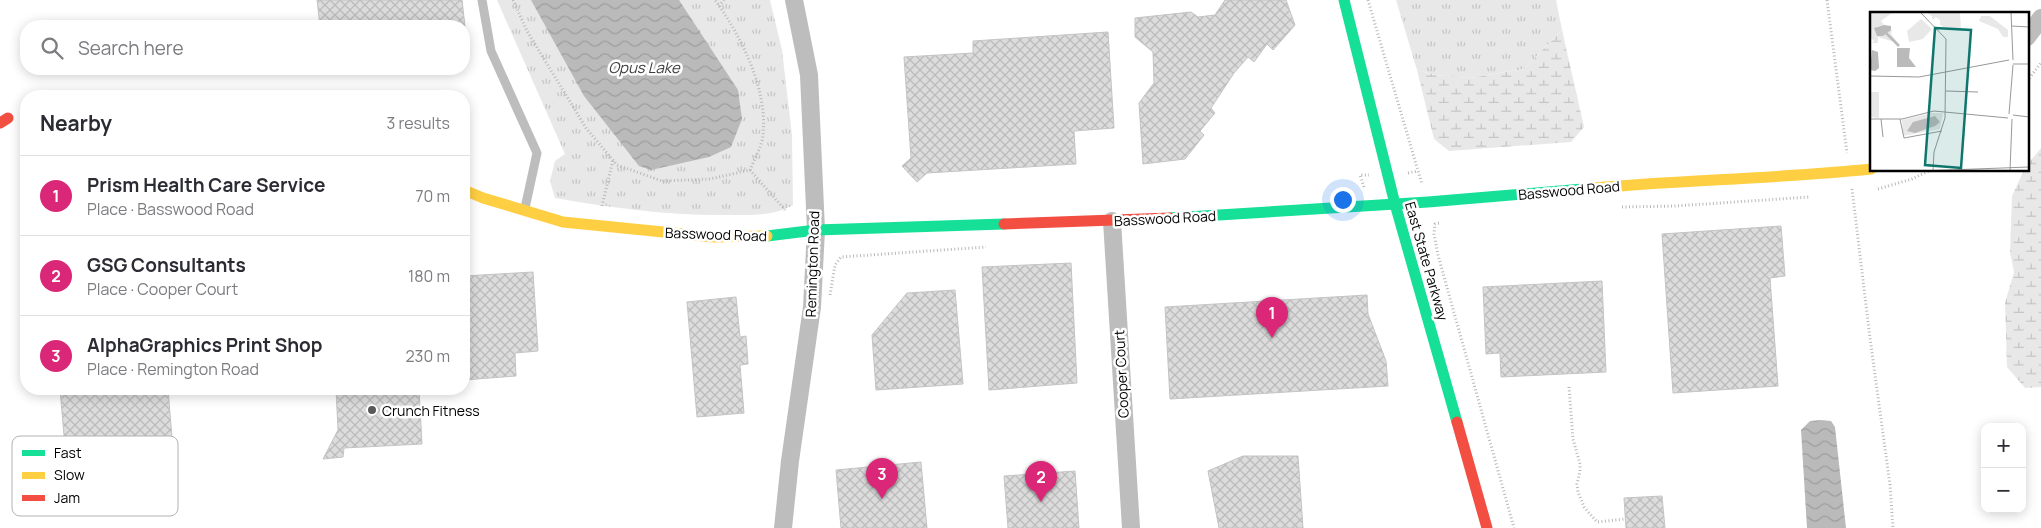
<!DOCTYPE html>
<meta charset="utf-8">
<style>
body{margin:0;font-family:Manrope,sans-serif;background:#f2f2f3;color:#2b2b33}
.controls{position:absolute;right:15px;bottom:15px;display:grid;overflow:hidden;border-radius:10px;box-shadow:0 2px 12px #0003}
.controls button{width:45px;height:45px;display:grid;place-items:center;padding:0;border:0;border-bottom:1px solid #e1e1e2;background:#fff;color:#2b2b33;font:25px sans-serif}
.you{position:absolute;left:1342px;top:199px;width:18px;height:18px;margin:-12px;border:4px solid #fff;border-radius:50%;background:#1a73e8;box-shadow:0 0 0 8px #1a73e833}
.badge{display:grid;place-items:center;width:32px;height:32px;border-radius:50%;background:#db2777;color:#fff;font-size:16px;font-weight:700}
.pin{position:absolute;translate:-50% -41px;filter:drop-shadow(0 1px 2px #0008)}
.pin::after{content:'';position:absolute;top:26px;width:18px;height:15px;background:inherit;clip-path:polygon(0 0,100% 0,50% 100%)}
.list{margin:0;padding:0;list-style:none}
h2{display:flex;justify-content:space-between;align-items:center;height:65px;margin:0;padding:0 20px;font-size:21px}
h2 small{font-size:16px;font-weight:400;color:#7c7c81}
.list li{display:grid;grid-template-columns:32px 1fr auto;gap:15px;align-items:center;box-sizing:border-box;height:80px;padding:0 20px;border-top:1px solid #e1e1e2}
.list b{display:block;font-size:19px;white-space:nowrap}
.list p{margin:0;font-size:16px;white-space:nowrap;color:#7c7c81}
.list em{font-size:16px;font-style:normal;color:#7c7c81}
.icon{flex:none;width:28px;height:28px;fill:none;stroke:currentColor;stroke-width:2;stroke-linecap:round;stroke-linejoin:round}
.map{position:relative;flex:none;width:2041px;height:528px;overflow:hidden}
.search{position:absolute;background:#fff;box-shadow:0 2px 12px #0003;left:20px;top:20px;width:450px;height:55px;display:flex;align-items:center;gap:12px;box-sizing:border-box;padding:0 18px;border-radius:20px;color:#7c7c81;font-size:19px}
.panel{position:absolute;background:#fff;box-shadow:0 2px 12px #0003;left:20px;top:90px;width:450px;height:305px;border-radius:20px}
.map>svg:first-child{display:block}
.grass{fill:url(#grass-tufts)}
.wetland{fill:url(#wetland-marsh)}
.water{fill:url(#water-waves)}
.building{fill:url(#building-cross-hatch);stroke:#c4c4c4}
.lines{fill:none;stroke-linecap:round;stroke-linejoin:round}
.path{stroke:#b8b8b8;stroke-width:3;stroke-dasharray:1 2.5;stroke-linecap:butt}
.lane{stroke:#bdbdbd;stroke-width:9}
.street{stroke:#bdbdbd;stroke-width:18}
.fast{stroke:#16e098;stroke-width:11}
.slow{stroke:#ffcf43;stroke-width:11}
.jam{stroke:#f24e42;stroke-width:11}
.poi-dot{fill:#595959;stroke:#fff;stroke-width:2}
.labels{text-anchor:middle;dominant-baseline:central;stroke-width:5;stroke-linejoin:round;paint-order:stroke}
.street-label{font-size:14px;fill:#000;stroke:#fff}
.poi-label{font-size:14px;fill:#000;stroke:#fff;text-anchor:start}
.water-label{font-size:15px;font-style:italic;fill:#3e3e3e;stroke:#fff}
.inset-river{fill:none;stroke:#bababa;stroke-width:2.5}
.inset-road{fill:none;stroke:#999;stroke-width:1}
.view{fill:#0f766e;fill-opacity:0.15;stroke:#0f766e;stroke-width:2.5}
.inset-edge{fill:none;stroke:#000;stroke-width:2.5}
.key{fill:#fff;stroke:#b2b2b2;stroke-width:1}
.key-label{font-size:14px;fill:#000}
</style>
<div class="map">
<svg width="2041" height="528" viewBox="0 0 2041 528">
<defs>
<pattern id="grass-tufts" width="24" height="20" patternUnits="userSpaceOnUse" patternTransform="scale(1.25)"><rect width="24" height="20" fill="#e8e8e8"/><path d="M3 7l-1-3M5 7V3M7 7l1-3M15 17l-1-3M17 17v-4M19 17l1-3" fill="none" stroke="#c5c5c5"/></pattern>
<pattern id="wetland-marsh" width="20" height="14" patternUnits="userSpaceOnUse" patternTransform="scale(1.25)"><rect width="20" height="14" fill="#e8e8e8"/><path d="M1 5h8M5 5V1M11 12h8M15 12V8" fill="none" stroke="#c5c5c5"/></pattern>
<pattern id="water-waves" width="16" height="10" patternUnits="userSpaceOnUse" patternTransform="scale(1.25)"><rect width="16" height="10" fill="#bababa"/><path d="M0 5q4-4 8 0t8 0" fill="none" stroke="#9e9e9e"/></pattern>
<pattern id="building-cross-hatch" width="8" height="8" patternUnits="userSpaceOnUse" patternTransform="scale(1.25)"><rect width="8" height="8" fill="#dcdcdc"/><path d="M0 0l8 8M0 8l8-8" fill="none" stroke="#bbb"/></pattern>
</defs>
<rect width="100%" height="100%" fill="#fff"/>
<g class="grass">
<path d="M497,0H770L782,50L792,135L793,205C774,216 751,215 730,215C671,216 613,208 555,198L550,181L555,161L565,154Z"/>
<polygon points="1396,0 1556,0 1562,30 1524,69 1470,78 1436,75 1417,70"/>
</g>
<g class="wetland">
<polygon points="1562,30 1584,127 1571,142 1449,151 1434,139 1417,70 1436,75 1470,78 1524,69"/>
<polygon points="2041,148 2041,387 2025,388 2007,367 2005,303 2014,272 2010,252 2012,196 2024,170 2027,170 2027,165"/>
</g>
<g class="water">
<polygon points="531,0 679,0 738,90 742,119 731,147 709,157 651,170 639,166 584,96"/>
<polygon points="1821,420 1831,421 1835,427 1846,528 1807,528 1801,430 1810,421"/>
</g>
<g class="building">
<polygon points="317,0 462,0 465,26 320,26"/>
<polygon points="1225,0 1286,0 1295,25 1273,50 1267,44 1254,62 1248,57 1234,73 1211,108 1215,113 1200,131 1204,135 1185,159 1143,164 1139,103 1154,83 1153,52 1135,37 1135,18 1191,12 1198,17 1215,15"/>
<polygon points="1108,32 1114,128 1074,131 1076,164 927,173 917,182 902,166 911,158 904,57 973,53 973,41"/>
<polygon points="1781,226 1785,276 1770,278 1778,386 1673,393 1662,234"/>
<polygon points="1071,263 1077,383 989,390 982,267"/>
<polygon points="533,272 538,351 515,353 516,376 464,380 464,276"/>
<polygon points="1602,281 1606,372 1501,377 1500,353 1486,354 1483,287"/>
<polygon points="955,290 963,384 876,390 872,335 907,293"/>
<polygon points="1367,295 1368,314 1386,361 1388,386 1170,399 1165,307"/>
<polygon points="736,297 740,337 746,336 748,364 740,365 744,413 697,417 687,302"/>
<polygon points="60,389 168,389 174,462 67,470"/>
<polygon points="336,389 419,389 422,444 344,448 343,457 323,459 338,430"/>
<polygon points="1243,456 1298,456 1303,528 1219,528 1208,471"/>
<polygon points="921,462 927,528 841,528 836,470"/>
<polygon points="1075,471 1079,528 1008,528 1004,476"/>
<polygon points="1662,496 1665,528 1626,528 1624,498"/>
</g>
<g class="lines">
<g class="path">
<path d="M513,0L527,31L586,128L617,165L662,181L710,179L750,170C754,160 762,146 763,135C768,89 741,36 715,0"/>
<polyline points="1368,0 1418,171"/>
<polyline points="1827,0 1847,153"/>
<polyline points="719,6 724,0"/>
<polyline points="2027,81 2041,63"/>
<polyline points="750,170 785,210"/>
<polyline points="1408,173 1418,171 1422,184"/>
<polyline points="1364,187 1360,175 1369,175"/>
<polyline points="1852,189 1870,338 1890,485 1893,528"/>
<polyline points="1878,189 1912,179 1931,170"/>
<polyline points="602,206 613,160"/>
<polyline points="1622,207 1675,206 1810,197"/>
<polyline points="1439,223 1435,224 1434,234 1438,255 1514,528"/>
<polyline points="830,295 835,265 841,257 986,247"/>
<polyline points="1569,387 1573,439 1580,464 1580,471 1577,484 1578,492 1584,507 1597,522 1625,519"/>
</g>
<polyline class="lane" points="482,0 491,51 537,153 525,208"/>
<g class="street">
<polyline points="2027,37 2041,18"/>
<polyline points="1112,221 1131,528"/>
<polyline points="783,528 790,461 812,307 816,230 809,75 794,0"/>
</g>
<g class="fast">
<polyline points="1344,0 1395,204 1457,422"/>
<polyline points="1170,218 1428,202 1583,189"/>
<polyline points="767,236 816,230 1004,224"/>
</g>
<g class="slow">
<path d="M1583,189C1679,180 1775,179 1871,169"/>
<polyline points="464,190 483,198 563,222 713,237 767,236"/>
</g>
<g class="jam">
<polyline points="0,123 8,118"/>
<polyline points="1004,224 1170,218"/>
<polyline points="1457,422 1487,528"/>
</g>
</g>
<circle class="poi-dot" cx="372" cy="410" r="5"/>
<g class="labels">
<g class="street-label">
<text transform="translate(1569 190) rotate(-5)">Basswood Road</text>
<text transform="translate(1165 218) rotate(-3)">Basswood Road</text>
<text transform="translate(716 234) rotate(2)">Basswood Road</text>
<text transform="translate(1427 261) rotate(74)">East State Parkway</text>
<text transform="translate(812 264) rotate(-88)">Remington Road</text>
<text transform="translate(1121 374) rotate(-93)">Cooper Court</text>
</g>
<g class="poi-label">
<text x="382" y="410">Crunch Fitness</text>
</g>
<g class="water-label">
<text x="644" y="67">Opus Lake</text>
</g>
</g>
<g transform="translate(1870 12)">
<rect width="159" height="159" fill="#fff"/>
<path d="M0,80H9V106L0,105ZM62,101H73L70,117L33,124L32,108Z" fill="#e8e8e8"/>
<path d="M0,0H23L11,9L14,13L6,15L13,24L18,18H22L21,22L28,31L8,25V31H2L4,29L0,25ZM56,0H90L91,18H78L70,13V8L66,5L62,8V4ZM120,4L138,18V25H133L128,17L109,9L111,4ZM51,7L62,17L53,27L39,30L37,19Z" fill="#e8e8e8"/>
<path d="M14,13L21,14V18L13,24H7L4,16ZM27,36H40L39,46L46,55H27ZM2,38L8,40L9,56L5,59L0,58ZM65,104L70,110L65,114L45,121L37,119L43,110Z" fill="#bababa"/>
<path class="inset-river" d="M16,21L29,34"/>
<path class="inset-road" d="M50,0L76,27L75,106L64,140L63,159M141,0L143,48M142,14L159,15M143,52H159M0,64L49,65L139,48M76,79L108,80M139,102L143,53M143,103L159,105M0,107H32L64,99L138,106M11,107L13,125M30,107L34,126L72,119M51,159L159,155M140,159L142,107"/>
<path class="view" d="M65,16L101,18L91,156L55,153Z"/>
<rect width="159" height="159" class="inset-edge"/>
</g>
<rect x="12" y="436" width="166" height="80" rx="8" class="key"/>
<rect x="22" y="450" width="23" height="6" fill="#16e098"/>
<rect x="22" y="472" width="23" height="7" fill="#ffcf43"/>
<rect x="22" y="495" width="23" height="6" fill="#f24e42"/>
<g class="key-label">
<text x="54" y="458">Fast</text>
<text x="54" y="480">Slow</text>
<text x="54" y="503">Jam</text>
</g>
</svg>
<div class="controls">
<button>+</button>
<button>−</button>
</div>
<div class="you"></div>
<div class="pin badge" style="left:1272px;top:338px">1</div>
<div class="pin badge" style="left:1041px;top:502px">2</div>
<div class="pin badge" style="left:882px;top:499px">3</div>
<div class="search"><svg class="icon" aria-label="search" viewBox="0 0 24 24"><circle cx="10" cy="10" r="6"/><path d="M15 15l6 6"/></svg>Search here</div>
<section class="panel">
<h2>Nearby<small>3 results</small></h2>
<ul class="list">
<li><span class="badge">1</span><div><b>Prism Health Care Service</b><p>Place · Basswood Road</p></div><em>70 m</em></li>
<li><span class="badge">2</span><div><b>GSG Consultants</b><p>Place · Cooper Court</p></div><em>180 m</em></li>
<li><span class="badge">3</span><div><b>AlphaGraphics Print Shop</b><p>Place · Remington Road</p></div><em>230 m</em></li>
</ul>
</section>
</div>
